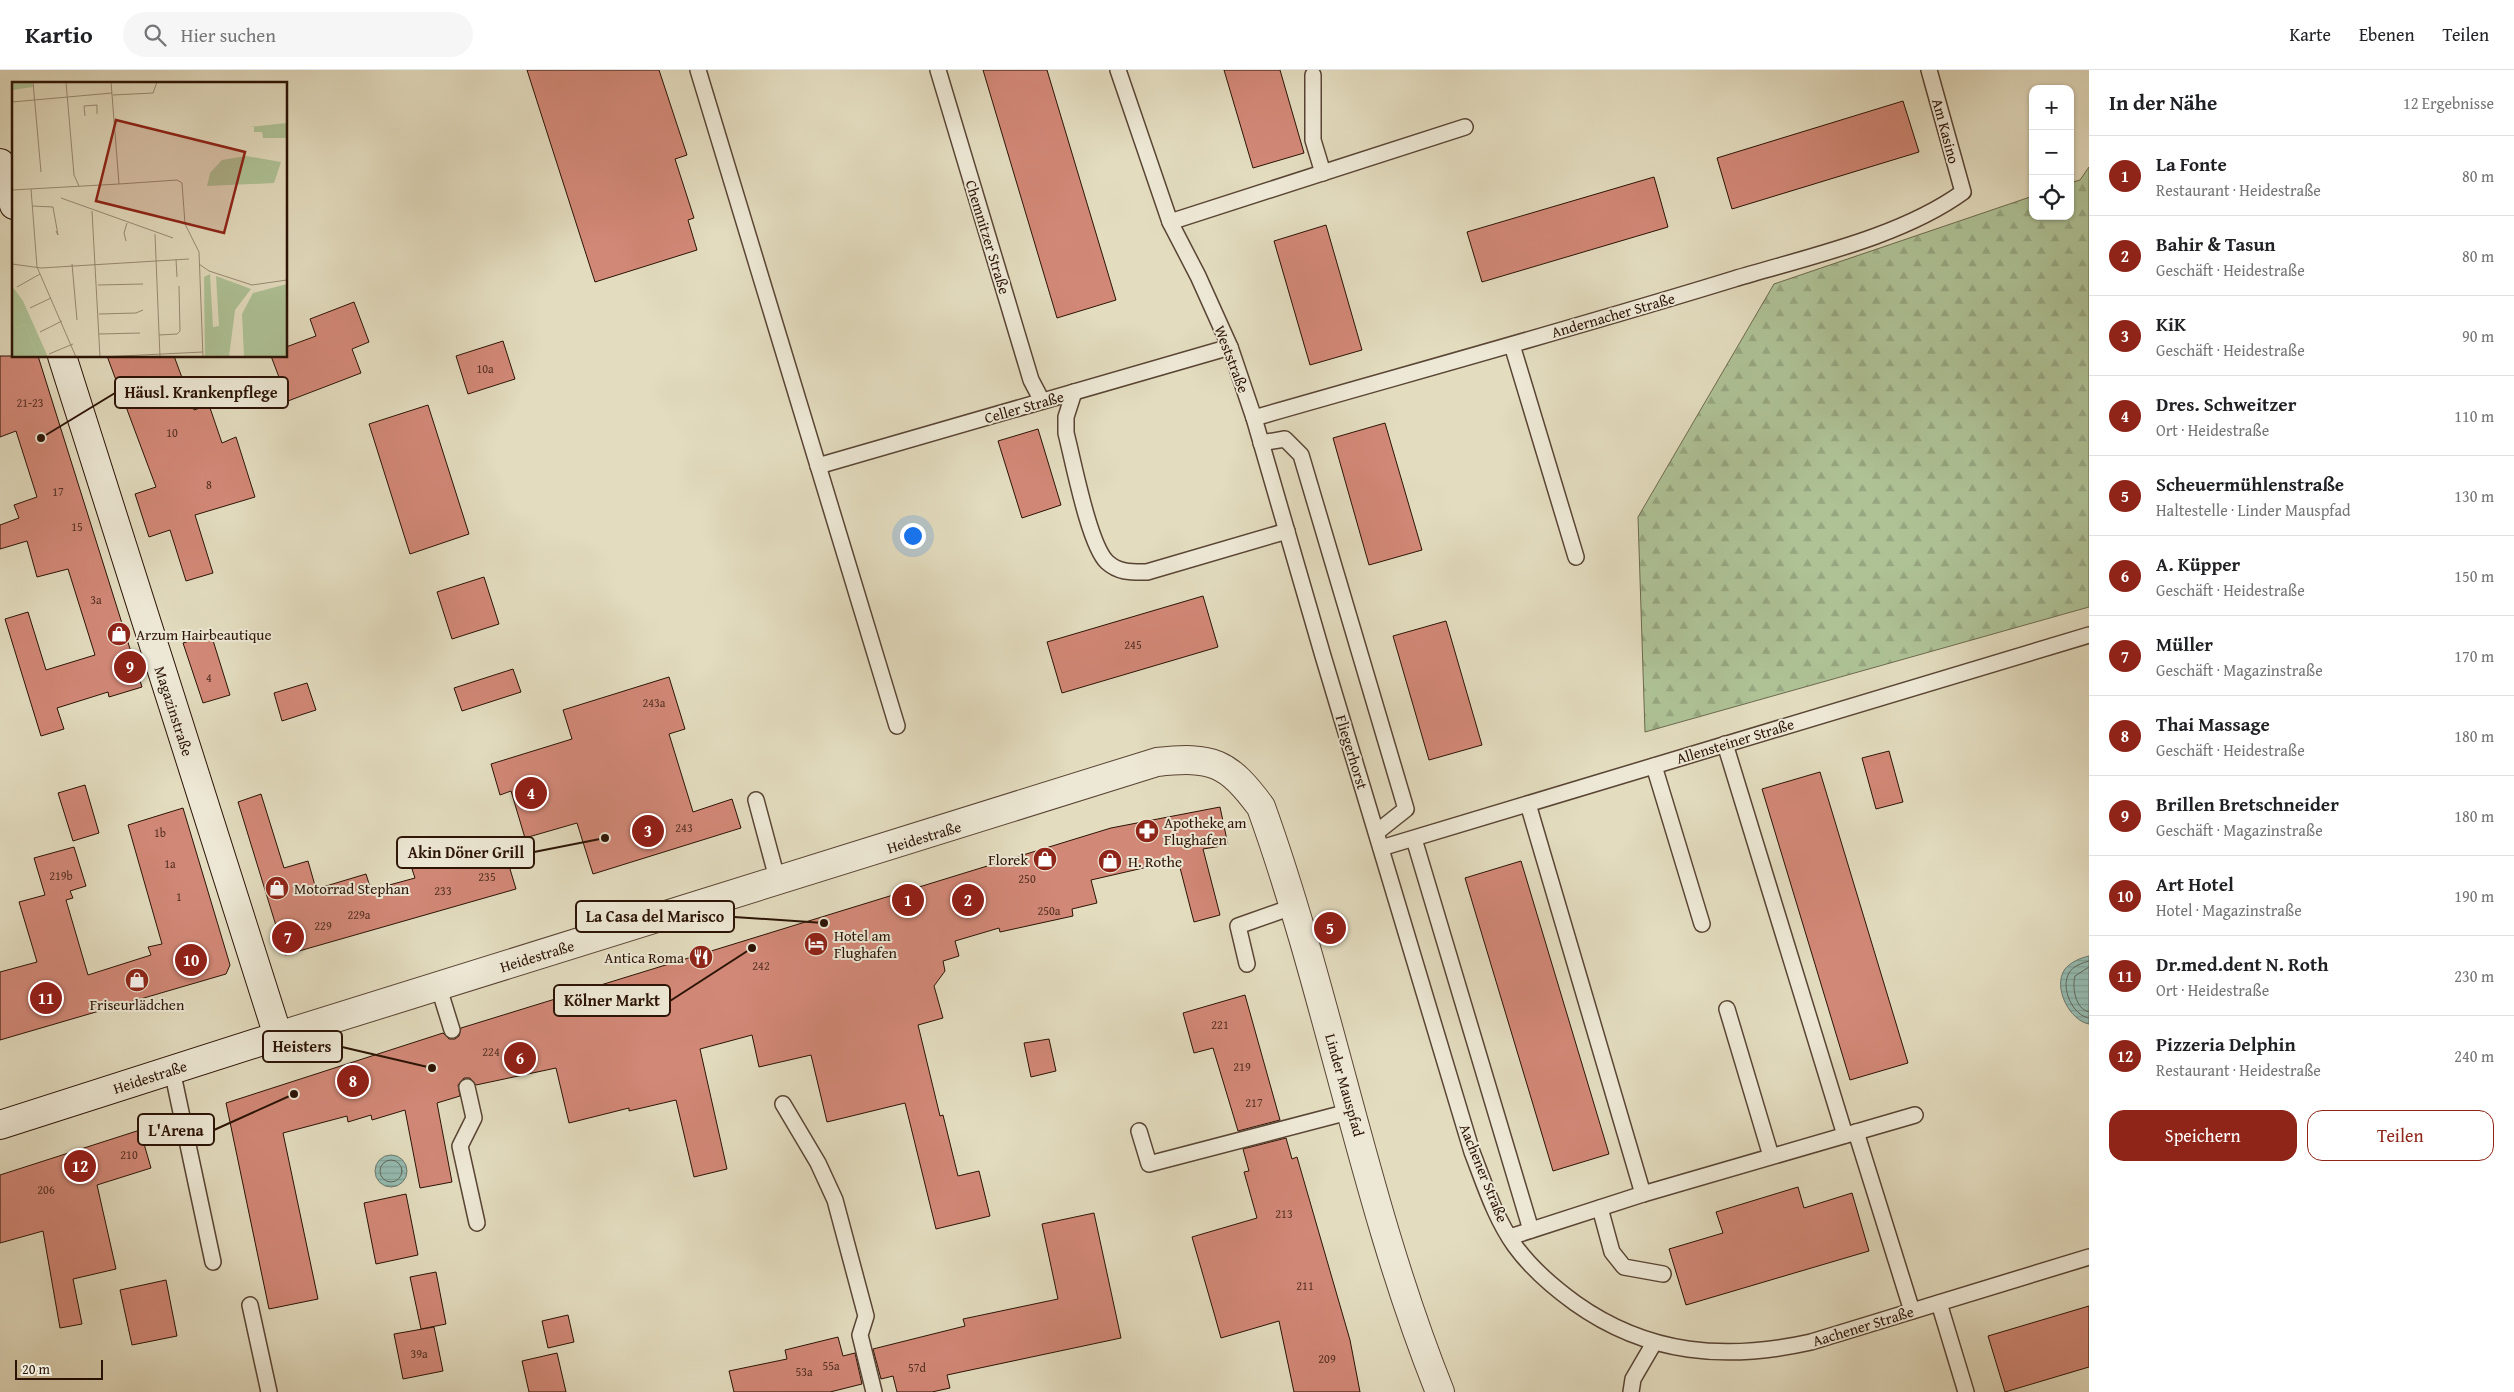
<!DOCTYPE html>
<html lang="de">
<meta charset="utf-8">
<style>
body{margin:0;font-family:"Gentium Book Plus",serif;background:#f6f6f6;color:#202124}
.controls{position:absolute;right:15px;top:15px;display:grid;overflow:hidden;border-radius:10px;box-shadow:0 1px 4px #0004}
.controls button{width:45px;height:45px;display:grid;place-items:center;padding:0;border:0;border-bottom:1px solid #e0e0e0;background:#fff;color:#202124;font:25px sans-serif}
.scale{position:absolute;left:15px;bottom:12px;width:88px;box-sizing:border-box;padding-left:5px;border:2px solid #2b1305;border-top:0;font-size:14px;line-height:18px;white-space:nowrap;color:#2b1305;-webkit-text-stroke:4px #ede8d5;paint-order:stroke}
.you{position:absolute;left:912px;top:465px;width:18px;height:18px;margin:-12px;border:4px solid #fff;border-radius:50%;background:#1a73e8;box-shadow:0 0 0 8px #1a73e833}
.badge{display:grid;place-items:center;width:32px;height:32px;border-radius:50%;background:#8f2418;color:#fff;font-size:16px;font-weight:700}
.pin{position:absolute;translate:-50% -50%;border:2px solid #fff;box-shadow:0 1px 5px #0006}
.list{margin:0;padding:0;list-style:none}
h2{display:flex;justify-content:space-between;align-items:center;height:65px;margin:0;padding:0 20px;font-size:21px}
h2 small{font-size:16px;font-weight:400;color:#757577}
.list li{display:grid;grid-template-columns:32px 1fr auto;gap:15px;align-items:center;box-sizing:border-box;height:80px;padding:0 20px;border-top:1px solid #e0e0e0}
.list b{display:block;font-size:19px;white-space:nowrap}
.list p{margin:0;font-size:16px;white-space:nowrap;color:#757577}
.list em{font-size:16px;font-style:normal;color:#757577}
.actions{display:flex;gap:10px;padding:15px 20px}
.actions a{flex:1;padding:11px 0;border:1px solid #8f2418;border-radius:15px;text-align:center;font-size:18px;color:#8f2418}
.actions .main{background:#8f2418;color:#fff}
.icon{flex:none;width:28px;height:28px;fill:none;stroke:currentColor;stroke-width:2;stroke-linecap:round;stroke-linejoin:round}
.map{position:relative;flex:none;width:2089px;height:1322px;overflow:hidden}
header{display:flex;align-items:center;gap:30px;box-sizing:border-box;height:70px;padding:0 25px;background:#fff;border-bottom:1px solid #e0e0e0}
header strong{font-size:24px}
nav{display:flex;gap:28px;margin-inline-start:auto;font-size:18px}
.search{width:350px;height:45px;background:#f6f6f6;display:flex;align-items:center;gap:12px;box-sizing:border-box;padding:0 18px;border-radius:28px;color:#757577;font-size:19px}
main{display:flex}
aside{flex:1;background:#fff}
.map>svg:first-child{display:block}
.forest{fill:url(#forest-firs);stroke:#6c6a4e}
.water{fill:url(#water-rules);stroke:#6b786d}
.lines{fill:none;stroke-linecap:round;stroke-linejoin:round}
.shore{stroke:#60685c;stroke-width:1}
.building{fill:#d28877;stroke:#2b1305}
.service-casing{stroke:#594534;stroke-width:18}
.tertiary-casing{stroke:#594534;stroke-width:30}
.secondary-casing{stroke:#2b1305;stroke-width:30}
.service{stroke:#ede8d5;stroke-width:15}
.tertiary{stroke:#ede8d5;stroke-width:28}
.secondary{stroke:#ede8d5;stroke-width:28}
.labels{text-anchor:middle;dominant-baseline:central;stroke-width:4;stroke-linejoin:round;paint-order:stroke}
.number-label{font-size:12px;fill:#553022}
.street-label{font-size:15px;fill:#2b1305;stroke:#ede8d5}
.poi-label{font-size:15px;fill:#2b1305;stroke:#ede8d5;text-anchor:start}
.inset-road{fill:none;stroke:#998c75;stroke-width:1}
.view{fill:#8f2418;fill-opacity:0.15;stroke:#8f2418;stroke-width:2.5}
.inset-edge{fill:none;stroke:#2b1305;stroke-width:2.5}
.leader{fill:none;stroke:#2b1305;stroke-width:2}
.callout-dot{fill:#2b1305;stroke:#ede8d5;stroke-width:2}
.callout{fill:#ede8d5;stroke:#2b1305;stroke-width:2}
.callout-label{font-size:16px;text-anchor:middle;font-weight:bold;fill:#2b1305}
</style>
<header>
<strong>Kartio</strong>
<div class="search"><svg class="icon" aria-label="search" viewBox="0 0 24 24"><circle cx="10" cy="10" r="6"/><path d="M15 15l6 6"/></svg>Hier suchen</div>
<nav><a>Karte</a><a>Ebenen</a><a>Teilen</a></nav>
</header>
<main>
<div class="map">
<svg width="2089" height="1322" viewBox="0 0 2089 1322">
<defs>
<pattern id="forest-firs" width="22" height="20" patternUnits="userSpaceOnUse" patternTransform="scale(1.25)"><rect width="22" height="20" fill="#aec296"/><path d="M5 1l3.5 6h-7zM16 11l3.5 6h-7z" fill="#96a680"/></pattern>
<pattern id="water-rules" width="6" height="5" patternUnits="userSpaceOnUse" patternTransform="scale(1.25)"><rect width="6" height="5" fill="#95bcb2"/><path d="M0 2.5h6" fill="none" stroke="#81a198"/></pattern>
</defs>
<rect width="100%" height="100%" fill="#e3dcbf"/>
<filter id="stains"><feTurbulence type="fractalNoise" baseFrequency=".004" numOctaves="4"/><feColorMatrix values="0 0 0 0 .2 0 0 0 0 .09 0 0 0 0 .02 0 0 0 .5 -.17"/></filter>
<radialGradient id="worn" r=".72"><stop offset=".6" stop-color="#630" stop-opacity="0"/><stop offset="1" stop-color="#630" stop-opacity=".3"/></radialGradient>
<polygon class="forest" points="2089,97 2089,537 1645,662 1638,447 1774,214 2033,126 2033,146 2070,146 2070,113 2080,110"/>
<g class="water">
<path d="M2089,886V954C2070,951 2052,917 2065,899C2071,892 2080,888 2089,886Z"/>
<circle cx="391" cy="1101" r="16"/>
</g>
<g class="lines">
<g class="shore">
<path d="M2089,891C2082,893 2073,896 2069,903C2060,918 2073,946 2089,948"/>
<path d="M2089,897L2075,906C2072,917 2075,939 2089,942"/>
<circle cx="391" cy="1101" r="11"/>
</g>
</g>
<g class="building">
<polygon points="527,0 659,0 687,85 675,89 694,148 688,150 697,180 595,212"/>
<polygon points="983,0 1047,0 1116,230 1057,248"/>
<polygon points="1224,0 1280,0 1304,83 1253,98"/>
<polygon points="1903,31 1919,82 1732,139 1717,88"/>
<polygon points="1654,107 1668,157 1482,212 1467,162"/>
<polygon points="1326,155 1362,280 1310,295 1274,171"/>
<polygon points="354,232 369,272 352,279 361,303 288,331 271,286 286,286 286,277 316,266 310,249"/>
<polygon points="503,271 515,309 468,324 456,286"/>
<polygon points="0,286 38,286 142,617 109,627 108,622 57,638 64,659 41,666 5,549 28,542 46,600 95,585 68,499 37,507 27,471 0,479 0,455 19,448 14,435 37,427 16,361 0,367"/>
<polygon points="107,286 174,286 194,340 209,335 222,373 236,367 255,427 195,445 213,503 186,511 170,460 149,467 135,424 156,417"/>
<polygon points="428,335 469,464 410,484 369,354"/>
<polygon points="1385,353 1422,480 1369,495 1333,368"/>
<polygon points="1038,359 1061,435 1022,448 998,371"/>
<polygon points="484,507 499,554 452,569 437,522"/>
<polygon points="1203,526 1218,577 1062,623 1047,572"/>
<polygon points="1446,551 1482,675 1429,690 1393,566"/>
<polygon points="211,564 230,625 203,633 183,573"/>
<polygon points="513,599 521,622 462,641 454,618"/>
<polygon points="669,607 685,659 669,664 693,742 732,729 741,758 593,804 577,753 525,768 511,721 500,725 491,694 572,669 563,640"/>
<polygon points="307,613 316,640 282,651 274,623"/>
<polygon points="1889,681 1903,732 1876,739 1862,688"/>
<polygon points="1820,702 1908,993 1850,1010 1762,719"/>
<polygon points="85,715 99,763 73,771 58,723"/>
<polygon points="261,724 284,798 308,791 316,819 366,804 371,820 415,808 412,799 457,786 459,792 504,779 516,819 285,885 238,732"/>
<polygon points="1220,737 1228,775 1203,779 1220,845 1194,852 1178,790 1091,810 1097,833 1072,839 1073,846 1000,862 999,858 955,871 959,886 943,891 945,901 934,916 943,948 918,955 940,1046 943,1045 958,1106 979,1101 990,1146 936,1159 905,1033 827,1052 811,985 759,997 752,965 700,979 727,1099 694,1107 676,1030 629,1041 629,1038 569,1053 556,998 476,1015 470,1008 464,1008 458,1015 460,1026 437,1033 452,1112 420,1118 405,1040 372,1050 371,1045 348,1052 347,1046 283,1063 318,1229 269,1239 226,1033 443,963 449,969 455,969 459,966 461,958 1075,769 1111,758"/>
<polygon points="183,738 230,895 226,904 0,970 0,902 37,892 19,832 45,825 34,788 74,777 86,816 70,821 73,828 66,830 88,905 151,885 148,877 162,874 128,755"/>
<polygon points="1521,791 1609,1084 1553,1101 1465,808"/>
<polygon points="1245,925 1280,1050 1238,1061 1213,978 1194,983 1183,943"/>
<polygon points="1049,969 1056,1001 1031,1007 1024,973"/>
<polygon points="140,1060 151,1098 97,1115 116,1199 73,1209 82,1254 60,1258 43,1161 0,1173 0,1105"/>
<polygon points="1286,1068 1292,1089 1297,1087 1350,1270 1360,1322 1294,1322 1279,1251 1221,1268 1214,1243 1192,1167 1257,1148 1244,1102 1249,1101 1243,1079"/>
<polygon points="1798,1117 1804,1138 1852,1123 1869,1181 1686,1235 1669,1179 1723,1163 1716,1142"/>
<polygon points="406,1124 418,1185 376,1194 364,1133"/>
<polygon points="1094,1143 1121,1268 947,1305 950,1318 932,1322 897,1322 893,1306 881,1309 873,1279 965,1256 963,1249 1058,1229 1042,1154"/>
<polygon points="436,1202 446,1254 421,1259 410,1207"/>
<polygon points="166,1210 177,1266 132,1275 120,1220"/>
<polygon points="2089,1236 2089,1297 2005,1322 1988,1266"/>
<polygon points="568,1245 574,1272 548,1278 542,1251"/>
<polygon points="434,1257 443,1301 403,1309 394,1264"/>
<polygon points="838,1267 843,1286 855,1283 862,1314 830,1322 734,1322 729,1301 787,1289 785,1280"/>
<polygon points="557,1283 566,1322 529,1322 522,1291"/>
</g>
<g class="lines">
<g class="service-casing">
<g id="service">
<polyline points="698,0 897,656"/>
<polyline points="938,0 1031,310 1042,331"/>
<path d="M1118,0L1170,152L1198,206L1230,277L1254,348L1323,586L1472,1082C1484,1113 1495,1148 1515,1176C1531,1198 1553,1217 1575,1233C1648,1285 1726,1291 1811,1272L2089,1187"/>
<polyline points="1313,5 1313,70 1323,103"/>
<polyline points="1170,152 1465,57"/>
<polyline points="1512,275 1576,487"/>
<path d="M1074,322L1066,347V363C1073,390 1089,475 1107,492C1119,503 1132,502 1147,502L1287,461"/>
<path d="M1254,348C1414,302 1575,258 1734,209C1807,187 1901,167 1963,122L1929,0"/>
<polyline points="1261,373 1285,369 1301,385 1406,739 1377,762"/>
<polyline points="818,396 1230,277"/>
<polyline points="1725,674 1845,1065"/>
<polyline points="1654,696 1702,854"/>
<polyline points="756,730 778,812"/>
<polyline points="1528,734 1643,1124"/>
<polyline points="1414,769 1531,1160"/>
<polyline points="1381,778 2089,565"/>
<polyline points="1247,894 1238,856 1292,837"/>
<polyline points="438,915 452,960"/>
<polyline points="1727,939 1771,1086"/>
<polyline points="172,1000 213,1192"/>
<polyline points="467,1017 474,1048 460,1076 477,1153"/>
<polyline points="783,1034 818,1093 835,1130 866,1246 860,1265 874,1322"/>
<polyline points="1139,1061 1149,1094 1352,1041"/>
<polyline points="1856,1062 1912,1241"/>
<polyline points="1600,1138 1612,1182 1624,1197 1663,1204"/>
<polyline points="1510,1167 1643,1124 1915,1045"/>
<polyline points="1939,1233 1966,1322"/>
<polyline points="250,1235 269,1322"/>
<polyline points="1631,1322 1633,1309 1654,1273"/>
</g>
</g>
<g class="tertiary-casing">
<path id="tertiary" d="M278,966L1157,692C1212,686 1228,692 1261,737C1330,929 1364,1133 1440,1322"/>
</g>
<g class="secondary-casing">
<g id="secondary">
<polyline points="0,93 14,135"/>
<polyline points="0,1055 278,966 62,286"/>
</g>
</g>
<use href="#service" class="service"/>
<use href="#tertiary" class="tertiary"/>
<use href="#secondary" class="secondary"/>
</g>
<defs>
<g id="shop-disc" transform="scale(1.25)"><circle r="9.5" fill="#8f2418" stroke="#ede8d5"/><path d="M-5-2.5h2.3a2.7 3.5 0 0 1 5.4 0H5L5.5 6h-11ZM-1.5-2.5h3a1.5 2.3 0 0 0-3 0Z" fill="#fff"/></g>
<g id="pharmacy-disc" transform="scale(1.25)"><circle r="9.5" fill="#8f2418" stroke="#ede8d5"/><path d="M-2-6h4v4h4v4h-4v4h-4v-4h-4v-4h4Z" fill="#fff"/></g>
<g id="hotel-disc" transform="scale(1.25)"><circle r="9.5" fill="#8f2418" stroke="#ede8d5"/><path d="M-6-4.5h1.5V1H6V5H4.5V3h-9V5H-6ZM-4 0a1.8 1.8 0 1 1 3.6 0ZM.5 0V-2.5h3Q6-2.5 6 0Z" fill="#fff"/></g>
<g id="restaurant-disc" transform="scale(1.25)"><circle r="9.5" fill="#8f2418" stroke="#ede8d5"/><path d="M-5-6h1v4h1v-4h1v4h1v-4h1v5L-1.5 .5V6h-2V.5L-5-1ZM5-6V6H3V1.5H1.5Q1.5-4 5-6Z" fill="#fff"/></g>
</defs>
<g fill-rule="evenodd">
<use href="#shop-disc" x="119" y="564"/>
<use href="#pharmacy-disc" x="1147" y="761"/>
<use href="#shop-disc" x="1045" y="789"/>
<use href="#shop-disc" x="1110" y="791"/>
<use href="#shop-disc" x="277" y="818"/>
<use href="#hotel-disc" x="816" y="874"/>
<use href="#restaurant-disc" x="701" y="887"/>
<use href="#shop-disc" x="137" y="910"/>
</g>
<g class="labels">
<g class="number-label">
<text x="485" y="298">10a</text>
<text x="30" y="332">21-23</text>
<text x="172" y="362">10</text>
<text x="209" y="414">8</text>
<text x="58" y="421">17</text>
<text x="77" y="456">15</text>
<text x="96" y="529">3a</text>
<text x="1133" y="574">245</text>
<text x="209" y="607">4</text>
<text x="654" y="632">243a</text>
<text x="684" y="757">243</text>
<text x="160" y="762">1b</text>
<text x="170" y="793">1a</text>
<text x="61" y="805">219b</text>
<text x="487" y="806">235</text>
<text x="1027" y="808">250</text>
<text x="443" y="820">233</text>
<text x="179" y="826">1</text>
<text x="1049" y="840">250a</text>
<text x="359" y="844">229a</text>
<text x="323" y="855">229</text>
<text x="761" y="895">242</text>
<text x="1220" y="954">221</text>
<text x="491" y="981">224</text>
<text x="1242" y="996">219</text>
<text x="1254" y="1032">217</text>
<text x="129" y="1084">210</text>
<text x="46" y="1119">206</text>
<text x="1284" y="1143">213</text>
<text x="1305" y="1215">211</text>
<text x="419" y="1283">39a</text>
<text x="1327" y="1288">209</text>
<text x="831" y="1295">55a</text>
<text x="917" y="1297">57d</text>
<text x="804" y="1301">53a</text>
</g>
<g class="street-label">
<text transform="translate(1946 61) rotate(75)">Am Kasino</text>
<text transform="translate(988 167) rotate(73)">Chemnitzer Straße</text>
<text transform="translate(1613 245) rotate(-16)">Andernacher Straße</text>
<text transform="translate(1232 289) rotate(69)">Weststraße</text>
<text transform="translate(1024 337) rotate(-16)">Celler Straße</text>
<text transform="translate(174 641) rotate(72)">Magazinstraße</text>
<text transform="translate(1735 671) rotate(-17)">Allensteiner Straße</text>
<text transform="translate(1352 682) rotate(73)">Fliegerhorst</text>
<text transform="translate(924 767) rotate(-17)">Heidestraße</text>
<text transform="translate(537 886) rotate(-17)">Heidestraße</text>
<text transform="translate(150 1007) rotate(-18)">Heidestraße</text>
<text transform="translate(1345 1015) rotate(74)">Linder Mauspfad</text>
<text transform="translate(1484 1103) rotate(68)">Aachener Straße</text>
<text transform="translate(1863 1256) rotate(-17)">Aachener Straße</text>
</g>
<g class="poi-label">
<text x="136" y="564">Arzum Hairbeautique</text>
<text x="1164" y="752">Apotheke am<tspan x="1164" dy="17">Flughafen</tspan></text>
<text x="1028" y="789" text-anchor="end">Florek</text>
<text x="1128" y="791">H. Rothe</text>
<text x="294" y="818">Motorrad Stephan</text>
<text x="834" y="865">Hotel am<tspan x="834" dy="17">Flughafen</tspan></text>
<text x="684" y="887" text-anchor="end">Antica Roma</text>
<text x="137" y="934" text-anchor="middle">Friseurlädchen</text>
</g>
</g>
<g transform="translate(12 12)">
<rect width="275" height="275" fill="#e3dcbf"/>
<path d="M275,41V56H251L250,50H242V44L237,45ZM0,204L11,219L36,275H26L13,243L0,247Z" fill="#aec296"/>
<path d="M0,0H20L21,5L0,8ZM234,74L269,80L262,101L195,104L198,91L210,78ZM198,192L201,245L207,244L204,194L239,207L223,228L217,275H193L192,195ZM275,202V275H232L230,232L241,211Z" fill="#aec296"/>
<path d="M13,243L20,260L26,275H0V247Z" fill="#aec296"/>
<path class="inset-road" d="M21,0L29,90M54,0L62,93L67,104M101,13L141,11L145,0M0,20L100,11M73,34L72,24L85,23V32M107,102L165,98L170,101L173,142L187,170L191,275M19,107L25,185L64,275M0,108L107,102L99,0M49,116L161,156M20,124L41,125L46,153L44,149M80,129L88,275M143,152L148,275M114,159L112,151L115,141M164,177L165,195M0,182L29,186L177,177M60,182L65,238M187,182L197,189L240,203L275,198M86,203L131,202M5,205L28,192M18,226L39,216M87,232L124,231L131,228M28,250L50,239M87,252L128,251M147,253L165,252L168,249L167,204M37,272L61,262M89,275L191,270"/>
<path class="view" d="M104,38L233,70L212,151L84,119Z"/>
<rect width="275" height="275" class="inset-edge"/>
</g>
<path class="leader" d="M41 368L115 323M605 768L534 782M824 853L734 847M752 878L670 931M432 998L342 977M294 1024L214 1060"/>
<g class="callout-dot">
<circle cx="41" cy="368" r="5"/>
<circle cx="605" cy="768" r="5"/>
<circle cx="824" cy="853" r="5"/>
<circle cx="752" cy="878" r="5"/>
<circle cx="432" cy="998" r="5"/>
<circle cx="294" cy="1024" r="5"/>
</g>
<g class="callout">
<rect x="115" y="307" width="173" height="31" rx="5"/>
<rect x="397" y="767" width="137" height="31" rx="5"/>
<rect x="576" y="831" width="158" height="31" rx="5"/>
<rect x="554" y="915" width="116" height="31" rx="5"/>
<rect x="263" y="961" width="79" height="31" rx="5"/>
<rect x="138" y="1044" width="76" height="31" rx="5"/>
</g>
<g class="callout-label">
<text x="201" y="328">Häusl. Krankenpflege</text>
<text x="466" y="788">Akin Döner Grill</text>
<text x="655" y="852">La Casa del Marisco</text>
<text x="612" y="936">Kölner Markt</text>
<text x="302" y="982">Heisters</text>
<text x="176" y="1066">L'Arena</text>
</g>
<rect width="100%" height="100%" filter="url(#stains)"/>
<rect width="100%" height="100%" fill="url(#worn)"/>
</svg>
<div class="controls">
<button>+</button>
<button>−</button>
<button><svg class="icon" aria-label="locate" viewBox="0 0 24 24"><circle cx="12" cy="12" r="6"/><path d="M12 2v4M12 18v4M2 12h4M18 12h4"/></svg></button>
</div>
<div class="scale">20 m</div>
<div class="you"></div>
<div class="pin badge" style="left:908px;top:830px">1</div>
<div class="pin badge" style="left:968px;top:830px">2</div>
<div class="pin badge" style="left:648px;top:761px">3</div>
<div class="pin badge" style="left:531px;top:723px">4</div>
<div class="pin badge" style="left:1330px;top:858px">5</div>
<div class="pin badge" style="left:520px;top:988px">6</div>
<div class="pin badge" style="left:288px;top:867px">7</div>
<div class="pin badge" style="left:353px;top:1011px">8</div>
<div class="pin badge" style="left:130px;top:597px">9</div>
<div class="pin badge" style="left:191px;top:890px">10</div>
<div class="pin badge" style="left:46px;top:928px">11</div>
<div class="pin badge" style="left:80px;top:1096px">12</div>
</div>
<aside>
<h2>In der Nähe<small>12 Ergebnisse</small></h2>
<ul class="list">
<li><span class="badge">1</span><div><b>La Fonte</b><p>Restaurant · Heidestraße</p></div><em>80 m</em></li>
<li><span class="badge">2</span><div><b>Bahir &amp; Tasun</b><p>Geschäft · Heidestraße</p></div><em>80 m</em></li>
<li><span class="badge">3</span><div><b>KiK</b><p>Geschäft · Heidestraße</p></div><em>90 m</em></li>
<li><span class="badge">4</span><div><b>Dres. Schweitzer</b><p>Ort · Heidestraße</p></div><em>110 m</em></li>
<li><span class="badge">5</span><div><b>Scheuermühlenstraße</b><p>Haltestelle · Linder Mauspfad</p></div><em>130 m</em></li>
<li><span class="badge">6</span><div><b>A. Küpper</b><p>Geschäft · Heidestraße</p></div><em>150 m</em></li>
<li><span class="badge">7</span><div><b>Müller</b><p>Geschäft · Magazinstraße</p></div><em>170 m</em></li>
<li><span class="badge">8</span><div><b>Thai Massage</b><p>Geschäft · Heidestraße</p></div><em>180 m</em></li>
<li><span class="badge">9</span><div><b>Brillen Bretschneider</b><p>Geschäft · Magazinstraße</p></div><em>180 m</em></li>
<li><span class="badge">10</span><div><b>Art Hotel</b><p>Hotel · Magazinstraße</p></div><em>190 m</em></li>
<li><span class="badge">11</span><div><b>Dr.med.dent N. Roth</b><p>Ort · Heidestraße</p></div><em>230 m</em></li>
<li><span class="badge">12</span><div><b>Pizzeria Delphin</b><p>Restaurant · Heidestraße</p></div><em>240 m</em></li>
</ul>
<div class="actions"><a class="main">Speichern</a><a>Teilen</a></div>
</aside>
</main>
